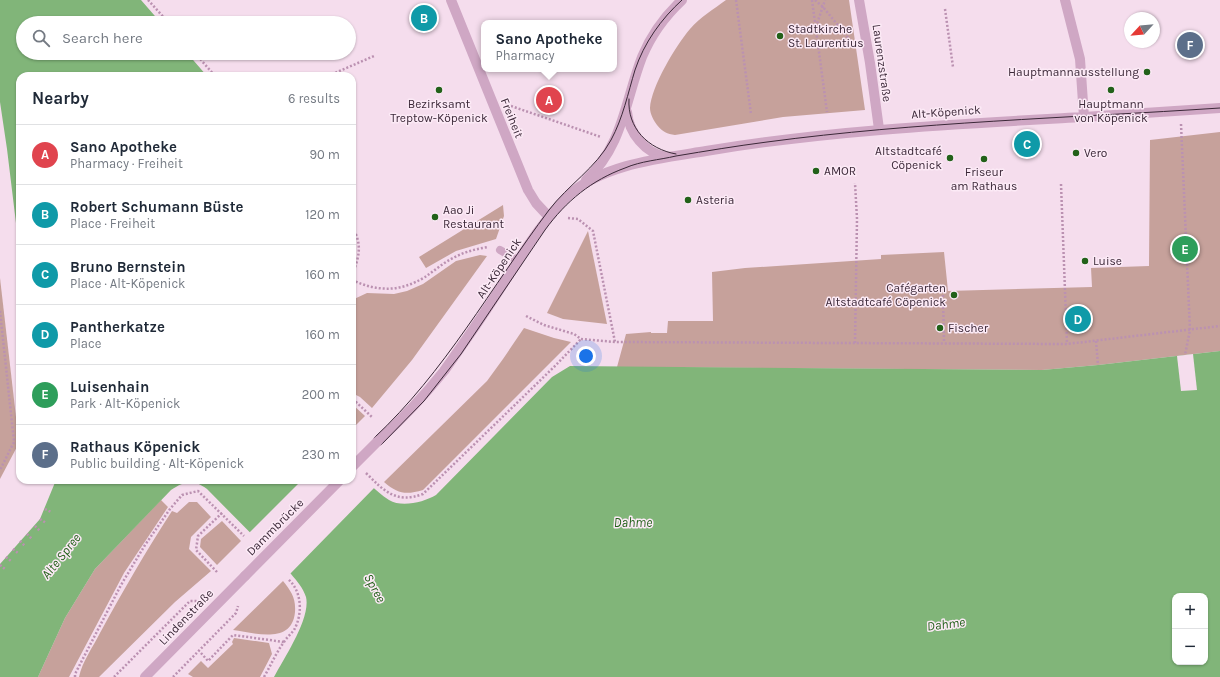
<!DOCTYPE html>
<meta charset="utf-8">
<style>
body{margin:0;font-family:Karla,sans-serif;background:#f6f6f7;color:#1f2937}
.controls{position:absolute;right:12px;bottom:12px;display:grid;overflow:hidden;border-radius:8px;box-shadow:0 1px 3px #0004}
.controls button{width:36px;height:36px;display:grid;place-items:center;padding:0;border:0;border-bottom:1px solid #e0e1e3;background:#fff;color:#1f2937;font:20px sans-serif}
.compass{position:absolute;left:1124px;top:12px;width:36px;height:36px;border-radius:50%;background:#fff;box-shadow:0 1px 3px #0004;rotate:244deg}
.you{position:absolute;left:586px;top:356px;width:14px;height:14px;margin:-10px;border:3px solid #fff;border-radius:50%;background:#1a73e8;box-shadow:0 0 0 6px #1a73e833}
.badge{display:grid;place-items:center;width:26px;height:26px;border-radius:50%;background:#226119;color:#fff;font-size:13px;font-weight:700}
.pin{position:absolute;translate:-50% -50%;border:2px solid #fff;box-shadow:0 1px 4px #0006}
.popup{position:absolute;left:481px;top:20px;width:136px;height:52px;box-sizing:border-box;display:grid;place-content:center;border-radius:8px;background:#fff;filter:drop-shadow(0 1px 3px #0005);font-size:13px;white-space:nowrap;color:#747a83}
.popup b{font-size:15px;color:#1f2937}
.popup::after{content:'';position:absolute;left:50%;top:100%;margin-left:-8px;border:8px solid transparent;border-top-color:#fff}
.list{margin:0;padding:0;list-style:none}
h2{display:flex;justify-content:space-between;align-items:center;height:52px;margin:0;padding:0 16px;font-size:17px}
h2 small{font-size:13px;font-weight:400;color:#747a83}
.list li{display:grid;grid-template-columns:26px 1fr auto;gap:12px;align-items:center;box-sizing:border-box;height:60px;padding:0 16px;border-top:1px solid #e0e1e3}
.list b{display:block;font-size:15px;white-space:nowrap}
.list p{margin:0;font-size:13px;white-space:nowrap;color:#747a83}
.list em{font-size:13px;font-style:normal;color:#747a83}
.icon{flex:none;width:22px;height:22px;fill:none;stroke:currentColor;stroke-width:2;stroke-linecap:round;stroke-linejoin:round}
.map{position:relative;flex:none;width:1220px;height:677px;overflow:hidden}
.search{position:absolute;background:#fff;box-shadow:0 1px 3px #0004;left:16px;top:16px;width:340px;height:44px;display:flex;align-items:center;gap:10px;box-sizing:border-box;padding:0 14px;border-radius:22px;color:#747a83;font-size:15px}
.panel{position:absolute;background:#fff;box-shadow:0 1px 3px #0004;left:16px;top:72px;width:340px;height:412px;border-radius:12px}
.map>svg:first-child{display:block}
.green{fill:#c6a19b}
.water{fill:#81b579;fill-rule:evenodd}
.pier{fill:#f5dded}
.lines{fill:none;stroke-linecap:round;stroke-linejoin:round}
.path{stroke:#bb91b1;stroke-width:2.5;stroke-dasharray:2 2;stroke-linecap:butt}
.service{stroke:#cfa7c4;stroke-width:8}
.pedestrian{stroke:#cfa7c4;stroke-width:10}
.minor{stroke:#cfa7c4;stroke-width:10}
.tram{stroke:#3b2838;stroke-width:1}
.minor-bridge{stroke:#cfa7c4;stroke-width:10}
.poi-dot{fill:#226119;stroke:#fceaf6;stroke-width:1.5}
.labels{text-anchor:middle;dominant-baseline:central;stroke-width:3;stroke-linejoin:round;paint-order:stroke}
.poi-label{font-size:12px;fill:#3b2838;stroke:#fceaf6;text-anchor:start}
.street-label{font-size:12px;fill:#3b2838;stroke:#fceaf6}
.water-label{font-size:13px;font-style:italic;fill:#226119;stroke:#fceaf6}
</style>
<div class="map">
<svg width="1220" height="677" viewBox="0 0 1220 677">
<rect width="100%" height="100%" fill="#f5dded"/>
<g class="green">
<path d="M726,0H849L865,110L783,117L675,135C667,134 663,132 657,125C654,121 650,114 650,108C651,87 676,45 690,29C700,17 714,9 726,0Z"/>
<polygon points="1220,132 1220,351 1098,365 1042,370 617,367 626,334 651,332 651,333 667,333 668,321 713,321 712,272 745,268 881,259 881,255 944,252 948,291 1092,287 1091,268 1149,266 1150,140"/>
<polygon points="503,205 504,216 496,239 456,251 426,268 419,257"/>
<polygon points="588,231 607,324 563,319 547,313"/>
<polygon points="480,255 487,256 412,360 372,408 360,397 352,393 352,300 367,293 394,294 407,291 423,284 456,261"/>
<polygon points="0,278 19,443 0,479"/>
<path d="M524,328L554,338L571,342L423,490C406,495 398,494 384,482L487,381L503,359Z"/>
<polygon points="352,404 365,416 352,429"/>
<polygon points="161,500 168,507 124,573 69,677 38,677 65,618 95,569"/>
<path d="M189,502H197L211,517L191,537L189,549L211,571L175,602L99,677H79C82,662 93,647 100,633C123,591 146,551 172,511L177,513Z"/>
<polygon points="222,521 241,541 217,565 200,547 201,539"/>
<path d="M283,581C291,591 296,598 295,612C292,645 255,633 233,630Z"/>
<polygon points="234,638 269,643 272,654 260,677 193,677 188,674 201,661 208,668 233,644 232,642"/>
</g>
<g class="water">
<polygon points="0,0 141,0 161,23 23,23 23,53 187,53 207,76 20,76 20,256 7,149 0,102"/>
<path d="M1220,351V677H274C284,658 311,618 306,597C303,588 297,581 291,574L207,489C193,479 185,481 171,490L95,569L65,618L38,677H0V564L40,519L56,480H352V466C364,478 375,491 389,500C402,508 424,502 436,495L552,377L570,366L1042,370L1098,365ZM1175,596H1205V662H1175Z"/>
</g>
<g class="pier">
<polygon points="1193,354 1197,390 1181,391 1177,356"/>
<polygon points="352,464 375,487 289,575 248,534 302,480 352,480"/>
</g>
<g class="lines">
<g class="path">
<polyline points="148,0 169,23"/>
<polyline points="736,0 751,114"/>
<polyline points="812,0 827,112"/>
<polyline points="815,0 823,7 850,40"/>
<polyline points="945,9 953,67"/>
<polyline points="816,27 825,0"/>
<polyline points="195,53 215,76"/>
<polyline points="328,76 374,56"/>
<polyline points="511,106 601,137"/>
<polyline points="1181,124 1190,330 1185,355"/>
<polyline points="1061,184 1067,344"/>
<polyline points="568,218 578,219 593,231 615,342"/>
<path d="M352,227C363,244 359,258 352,275"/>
<path d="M352,280C378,292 400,292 425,277C434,271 443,263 453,258C464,252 476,249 488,247"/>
<polyline points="943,295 944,343"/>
<polyline points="0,311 14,442 0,470"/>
<polyline points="526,316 544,325 574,334 581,339 615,342 1067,344 1220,326"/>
<polyline points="1096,341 1098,365"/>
<polyline points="855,343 857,219 855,183"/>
<polyline points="352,400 356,402 373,418"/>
<path d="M366,473C384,491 396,504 423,494L555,366L581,339"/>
<polyline points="45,509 51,512"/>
<polyline points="40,519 46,523"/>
<polyline points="35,526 40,531"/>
<polyline points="27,534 32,539"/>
<polyline points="20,541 25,546"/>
<polyline points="13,549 18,553"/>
<polyline points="6,557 11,561"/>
<polyline points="0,565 5,569"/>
<polyline points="217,572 196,550 198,536 222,513"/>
<polyline points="201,653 208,661 233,635 284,642"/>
<polyline points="75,677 75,674 121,585 145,545 170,509 182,495 198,491 244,536"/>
<polyline points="114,677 190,601 198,601"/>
<polyline points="173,677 236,613 238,606"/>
<path d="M264,677C271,665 276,653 284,642C287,637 291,634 294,630C303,614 302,591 288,579"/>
</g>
<polyline class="service" points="500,250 519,261"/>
<polyline class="pedestrian" points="1084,117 1220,108"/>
<g class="minor">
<polyline points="451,0 528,190 536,203 549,217"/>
<polyline points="859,0 870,63 879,129"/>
<path d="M627,112C629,133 645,153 666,157"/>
<path d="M586,180C623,146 625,101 642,57C651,35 665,16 682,0"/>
<path d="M378,441C401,420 424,396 444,371C461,347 478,323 494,298C517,264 538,225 568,196C602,164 663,158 706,151C831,130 957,124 1084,117L1080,59L1065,0"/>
<polyline points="145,677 245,576"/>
</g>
<g class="tram">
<path d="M629,99C627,128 648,149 676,154"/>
<path d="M374,438C445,372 491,287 549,210C568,185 596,168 611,140C623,118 628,93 635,70C644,43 661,19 682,0"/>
<path d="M381,445L424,401L461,354L545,230C566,201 592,180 625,168C641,161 659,160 676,156C706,151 736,146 767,142C917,122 1069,118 1220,108"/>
</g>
<g class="minor-bridge">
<polyline points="352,467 378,441"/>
<polyline points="245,576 340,480"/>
</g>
</g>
<g class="poi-dot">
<circle cx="780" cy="36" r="4"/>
<circle cx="1147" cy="72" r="4"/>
<circle cx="439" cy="90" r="4"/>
<circle cx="1111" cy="90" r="4"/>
<circle cx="1076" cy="153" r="4"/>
<circle cx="950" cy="158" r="4"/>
<circle cx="984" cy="159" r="4"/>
<circle cx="816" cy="171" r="4"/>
<circle cx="688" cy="200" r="4"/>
<circle cx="435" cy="217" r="4"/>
<circle cx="1085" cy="261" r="4"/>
<circle cx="954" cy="295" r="4"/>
<circle cx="940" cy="328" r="4"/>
</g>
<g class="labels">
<g class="poi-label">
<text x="788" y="29">Stadtkirche<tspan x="788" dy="14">St. Laurentius</tspan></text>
<text x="1139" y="72" text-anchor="end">Hauptmannausstellung</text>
<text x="439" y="104" text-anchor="middle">Bezirksamt<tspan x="439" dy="14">Treptow-Köpenick</tspan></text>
<text x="1111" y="104" text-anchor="middle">Hauptmann<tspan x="1111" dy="14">von Köpenick</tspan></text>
<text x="942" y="151" text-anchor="end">Altstadtcafé<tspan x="942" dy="14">Cöpenick</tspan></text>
<text x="1084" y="153">Vero</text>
<text x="824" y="171">AMOR</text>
<text x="984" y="172" text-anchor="middle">Friseur<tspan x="984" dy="14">am Rathaus</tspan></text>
<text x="696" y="200">Asteria</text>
<text x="443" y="210">Aao Ji<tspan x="443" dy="14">Restaurant</tspan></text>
<text x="1093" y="261">Luise</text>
<text x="946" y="288" text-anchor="end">Cafégarten<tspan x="946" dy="14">Altstadtcafé Cöpenick</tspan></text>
<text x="948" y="328">Fischer</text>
</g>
<g class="street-label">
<text transform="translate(882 63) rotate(82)">Laurenzstraße</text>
<text transform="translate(946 112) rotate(-4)">Alt-Köpenick</text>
<text transform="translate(512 118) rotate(68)">Freiheit</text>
<text transform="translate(499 268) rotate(-56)">Alt-Köpenick</text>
<text transform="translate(275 527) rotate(-45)">Dammbrücke</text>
<text transform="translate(186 617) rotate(-46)">Lindenstraße</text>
</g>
<g class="water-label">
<text x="633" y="522">Dahme</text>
<text transform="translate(61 556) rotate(-51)">Alte Spree</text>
<text transform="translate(375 588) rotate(61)">Spree</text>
<text transform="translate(946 624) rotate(-7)">Dahme</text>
</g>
</g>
</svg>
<div class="controls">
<button>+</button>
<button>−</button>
</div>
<svg class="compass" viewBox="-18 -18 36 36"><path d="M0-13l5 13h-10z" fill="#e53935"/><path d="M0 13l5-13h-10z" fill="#747a83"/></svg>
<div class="you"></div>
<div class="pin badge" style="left:549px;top:100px;background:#e0444e">A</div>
<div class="popup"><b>Sano Apotheke</b>Pharmacy</div>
<div class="pin badge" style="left:424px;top:18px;background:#0f9aa8">B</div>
<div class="pin badge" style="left:1027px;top:144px;background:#0f9aa8">C</div>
<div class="pin badge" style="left:1078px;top:319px;background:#0f9aa8">D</div>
<div class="pin badge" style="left:1185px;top:249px;background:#2e9e5b">E</div>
<div class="pin badge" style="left:1190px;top:45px;background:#5c6f8a">F</div>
<div class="search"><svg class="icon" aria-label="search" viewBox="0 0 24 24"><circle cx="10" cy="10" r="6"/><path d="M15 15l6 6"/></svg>Search here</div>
<section class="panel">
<h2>Nearby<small>6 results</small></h2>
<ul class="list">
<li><span class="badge" style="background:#e0444e">A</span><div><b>Sano Apotheke</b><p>Pharmacy · Freiheit</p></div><em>90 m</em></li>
<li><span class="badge" style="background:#0f9aa8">B</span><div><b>Robert Schumann Büste</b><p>Place · Freiheit</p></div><em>120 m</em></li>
<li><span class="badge" style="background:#0f9aa8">C</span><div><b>Bruno Bernstein</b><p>Place · Alt-Köpenick</p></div><em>160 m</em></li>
<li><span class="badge" style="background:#0f9aa8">D</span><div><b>Pantherkatze</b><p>Place</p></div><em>160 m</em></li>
<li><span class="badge" style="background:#2e9e5b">E</span><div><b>Luisenhain</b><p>Park · Alt-Köpenick</p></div><em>200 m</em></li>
<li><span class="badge" style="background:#5c6f8a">F</span><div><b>Rathaus Köpenick</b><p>Public building · Alt-Köpenick</p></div><em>230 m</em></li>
</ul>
</section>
</div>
